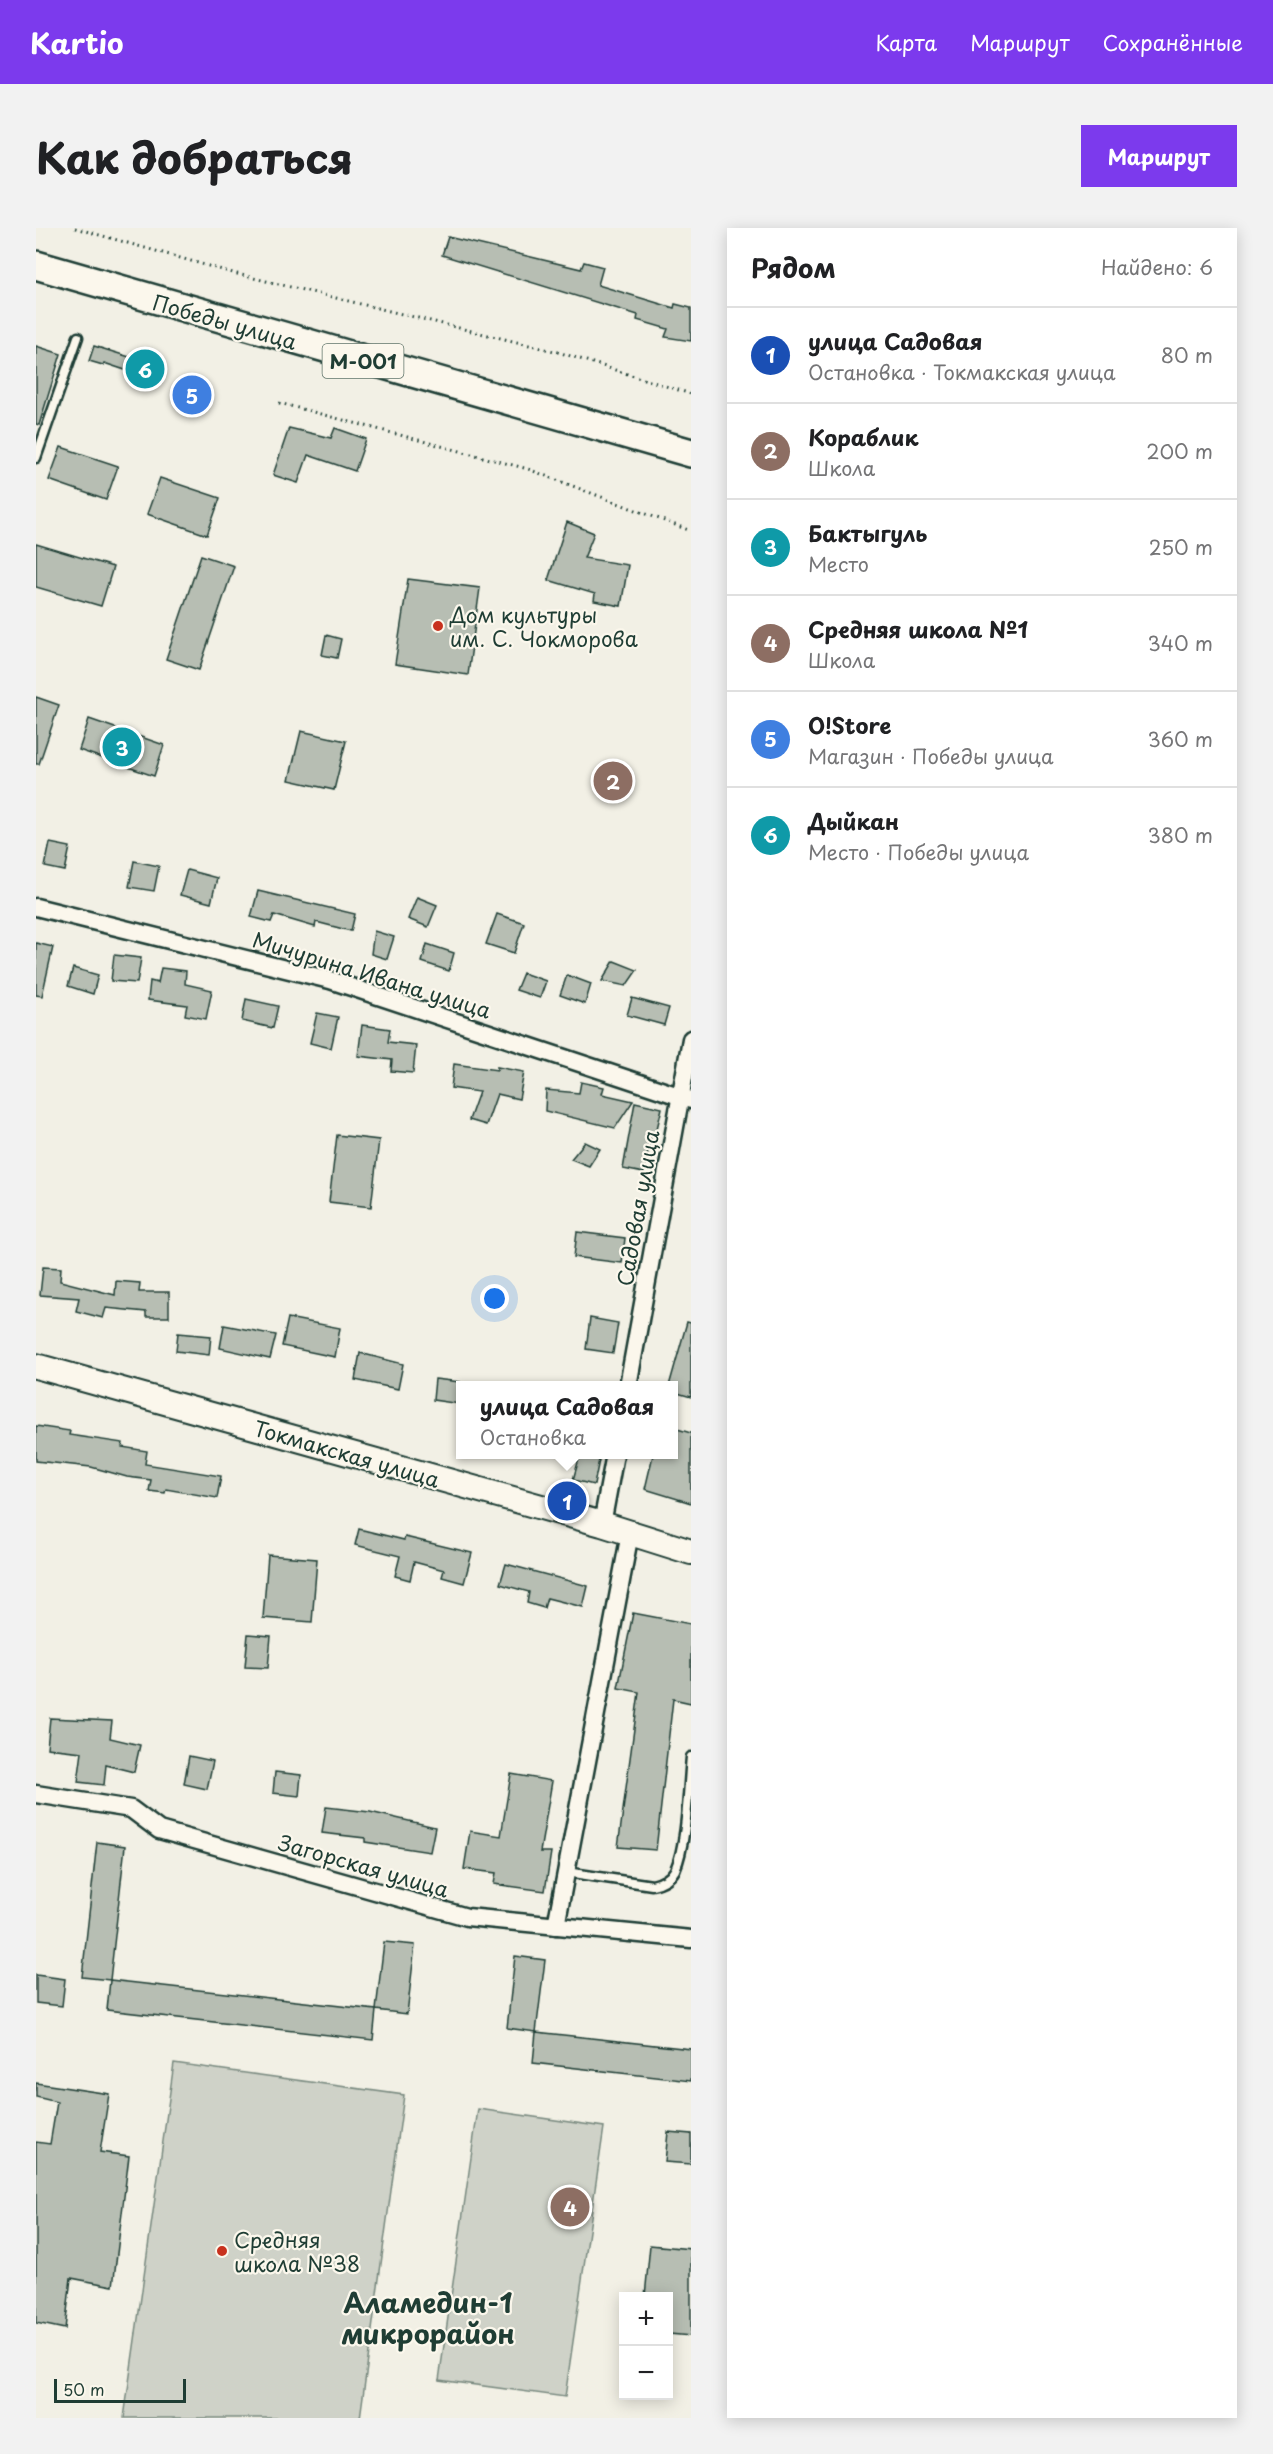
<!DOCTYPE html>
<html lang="ru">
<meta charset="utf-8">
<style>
body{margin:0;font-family:"Playpen Sans",sans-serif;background:#f2f2f2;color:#202124}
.controls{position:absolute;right:18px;bottom:18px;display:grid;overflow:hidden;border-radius:0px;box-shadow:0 3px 15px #0003}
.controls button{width:54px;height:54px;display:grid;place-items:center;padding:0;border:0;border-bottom:2px solid #e0e0e0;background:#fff;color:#202124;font:30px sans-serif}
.scale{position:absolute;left:18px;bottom:15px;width:132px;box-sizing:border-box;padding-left:6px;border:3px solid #1f3d34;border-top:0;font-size:16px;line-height:21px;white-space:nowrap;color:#1f3d34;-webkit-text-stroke:4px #fbf7ec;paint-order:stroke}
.you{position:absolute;left:459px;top:1071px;width:21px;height:21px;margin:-15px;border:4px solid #fff;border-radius:50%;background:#1a73e8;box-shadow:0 0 0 9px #1a73e833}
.badge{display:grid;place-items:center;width:39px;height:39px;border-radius:50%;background:#7c3aed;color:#fff;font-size:20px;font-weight:700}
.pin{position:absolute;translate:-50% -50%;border:3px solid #fff;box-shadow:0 2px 6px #0006}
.popup{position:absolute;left:420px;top:1153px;width:222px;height:78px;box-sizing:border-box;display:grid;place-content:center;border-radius:0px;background:#fff;filter:drop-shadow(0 2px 4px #0005);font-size:20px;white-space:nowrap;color:#757577}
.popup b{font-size:22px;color:#202124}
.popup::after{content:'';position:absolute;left:50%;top:100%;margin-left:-12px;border:12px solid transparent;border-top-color:#fff}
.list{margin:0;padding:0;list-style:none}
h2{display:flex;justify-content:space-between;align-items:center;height:78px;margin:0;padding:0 24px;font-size:26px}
h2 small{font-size:20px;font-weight:400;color:#757577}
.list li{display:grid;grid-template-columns:39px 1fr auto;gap:18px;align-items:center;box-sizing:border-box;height:96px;padding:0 24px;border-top:2px solid #e0e0e0}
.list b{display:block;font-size:22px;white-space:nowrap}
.list p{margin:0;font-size:20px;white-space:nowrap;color:#757577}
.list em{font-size:20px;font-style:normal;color:#757577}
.map{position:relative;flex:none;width:655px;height:2190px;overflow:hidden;border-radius:0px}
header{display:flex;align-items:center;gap:36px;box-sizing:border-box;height:84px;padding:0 30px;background:#7c3aed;color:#fff}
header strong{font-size:28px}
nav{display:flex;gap:33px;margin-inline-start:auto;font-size:21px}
.intro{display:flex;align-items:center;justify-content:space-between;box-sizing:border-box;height:144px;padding:0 36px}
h1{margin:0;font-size:42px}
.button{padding:15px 27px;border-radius:0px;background:#7c3aed;color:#fff;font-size:21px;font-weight:700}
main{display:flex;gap:36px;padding:0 36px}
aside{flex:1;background:#fff;border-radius:0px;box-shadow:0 3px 15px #0003}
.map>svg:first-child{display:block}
.green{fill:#cfd2c8;stroke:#77887e;stroke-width:1.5}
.building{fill:#b7beb3;stroke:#1f3d34;stroke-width:1.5}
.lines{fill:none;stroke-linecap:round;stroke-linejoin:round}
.service-casing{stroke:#1f3d34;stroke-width:13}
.minor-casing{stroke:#1f3d34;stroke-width:21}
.secondary-casing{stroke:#1f3d34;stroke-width:28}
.primary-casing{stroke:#1f3d34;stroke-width:32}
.path{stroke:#1f3d34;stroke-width:3;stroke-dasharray:1.5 4.5;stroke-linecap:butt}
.service{stroke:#fbf7ec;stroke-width:8}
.minor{stroke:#fbf7ec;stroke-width:16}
.secondary{stroke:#fbf7ec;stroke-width:24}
.primary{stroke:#fbf7ec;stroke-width:27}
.poi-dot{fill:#c8321e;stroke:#fbf7ec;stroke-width:2}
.labels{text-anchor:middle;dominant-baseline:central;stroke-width:4.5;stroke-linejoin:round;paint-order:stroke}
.shield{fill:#fbf7ec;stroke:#61756b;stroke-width:1.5}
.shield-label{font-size:20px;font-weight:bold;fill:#1f3d34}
.street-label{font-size:21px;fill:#1f3d34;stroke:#fbf7ec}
.poi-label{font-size:21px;fill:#1f3d34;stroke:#fbf7ec;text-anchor:start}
.district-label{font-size:27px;font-weight:bold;fill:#1f3d34;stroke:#fbf7ec}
</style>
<header>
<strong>Kartio</strong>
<nav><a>Карта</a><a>Маршрут</a><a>Сохранённые</a></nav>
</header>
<div class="intro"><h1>Как добраться</h1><a class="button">Маршрут</a></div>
<main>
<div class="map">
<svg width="655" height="2190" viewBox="0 0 655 2190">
<rect width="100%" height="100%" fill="#f2f0e5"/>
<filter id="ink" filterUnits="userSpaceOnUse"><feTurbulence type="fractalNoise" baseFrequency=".0167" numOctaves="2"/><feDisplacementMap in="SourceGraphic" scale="12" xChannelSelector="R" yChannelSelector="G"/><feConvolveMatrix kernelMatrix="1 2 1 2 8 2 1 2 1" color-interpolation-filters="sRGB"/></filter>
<g filter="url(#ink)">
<g class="green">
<polygon points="138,1835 368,1867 324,2190 88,2190"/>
<polygon points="442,1881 568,1899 529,2169 403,2152"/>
</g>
<g class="building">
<polygon points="412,9 545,41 548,34 567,39 562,57 638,80 639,76 655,80 655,113 629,109 632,101 601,92 602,87 406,27"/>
<polygon points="0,118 25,126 3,197 0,196"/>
<polygon points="58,118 129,140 125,154 68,135 67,137 53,133"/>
<polygon points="150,157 166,161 161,178 146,173"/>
<polygon points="253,200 295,210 299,200 330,211 319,243 272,227 262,255 237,247"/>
<polygon points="25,219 82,238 70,272 13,252"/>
<polygon points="124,250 184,270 171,307 111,286"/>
<polygon points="531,294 558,305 548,330 592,337 585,378 558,373 559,366 512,352"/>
<polygon points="0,316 77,339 65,378 0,359"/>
<polygon points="165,327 198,338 163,442 130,431"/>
<polygon points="372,351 444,360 432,447 359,436"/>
<polygon points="290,407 305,411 301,430 286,427"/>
<polygon points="0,469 23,477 3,536 0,536"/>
<polygon points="53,491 128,517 118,548 43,522"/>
<polygon points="265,503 310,513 298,562 253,552"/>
<polygon points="14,615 34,619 29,643 9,639"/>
<polygon points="98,633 123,638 118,663 93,659"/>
<polygon points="151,642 181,650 175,675 144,667"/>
<polygon points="222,663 319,686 315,703 280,694 279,699 238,687 235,694 215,689"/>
<polygon points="381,669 401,677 392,699 372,691"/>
<polygon points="461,686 488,695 478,725 450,716"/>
<polygon points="338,703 358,709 351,731 335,726"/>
<polygon points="0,715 17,719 6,768 0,767"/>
<polygon points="391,716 418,725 413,743 386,734"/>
<polygon points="78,727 105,730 101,755 75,753"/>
<polygon points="578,733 601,742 590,758 566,753"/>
<polygon points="37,740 62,747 57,766 32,758"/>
<polygon points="125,740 150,743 149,756 176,762 170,791 149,787 151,777 112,772 114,753 122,755"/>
<polygon points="487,745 510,753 504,770 480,762"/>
<polygon points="531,747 555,756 549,776 524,767"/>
<polygon points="596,770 633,780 628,797 591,787"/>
<polygon points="210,771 242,778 237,800 206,793"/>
<polygon points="281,785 302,789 295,820 274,815"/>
<polygon points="326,797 354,801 352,814 380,817 377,845 355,843 356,832 322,828"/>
<polygon points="418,836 461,842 461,839 488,844 483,871 461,866 450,897 433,892 443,864 415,860"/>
<polygon points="545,854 568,859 566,866 597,873 579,900 509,883 510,862 543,865"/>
<polygon points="599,874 626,880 619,909 615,908 608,945 587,941"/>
<polygon points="301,907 343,912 335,979 293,974"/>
<polygon points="549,914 564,921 553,938 535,931"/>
<polygon points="541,1004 589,1010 586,1035 538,1029"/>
<polygon points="7,1039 25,1040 24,1053 79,1067 80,1053 104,1055 103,1064 133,1064 133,1089 110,1089 110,1084 70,1080 67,1090 40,1083 43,1070 4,1067"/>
<polygon points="252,1090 304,1100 299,1129 246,1118"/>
<polygon points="554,1090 582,1095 577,1125 550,1121"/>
<polygon points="651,1094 655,1095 655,1169 638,1164 638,1158 633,1158"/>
<polygon points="188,1097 240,1107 234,1131 184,1120"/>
<polygon points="142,1105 175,1108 173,1127 140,1123"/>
<polygon points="324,1125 367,1136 362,1161 319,1152"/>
<polygon points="399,1151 424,1154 424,1176 397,1172"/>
<polygon points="0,1198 34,1203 33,1207 87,1215 86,1219 111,1223 109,1236 185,1248 181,1270 130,1261 129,1265 113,1263 115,1252 91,1249 55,1239 0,1233"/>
<polygon points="638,1200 655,1205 655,1275 609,1261 617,1227 638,1227"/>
<polygon points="544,1227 564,1227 558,1257 537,1252"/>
<polygon points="323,1301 368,1312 369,1309 436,1325 428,1355 406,1349 408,1342 378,1334 374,1352 359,1348 364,1328 319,1317"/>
<polygon points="232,1327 281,1331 276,1394 227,1390"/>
<polygon points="470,1336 552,1358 547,1379 511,1370 508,1380 491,1375 493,1364 464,1356"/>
<polygon points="597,1385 655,1396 655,1475 637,1471 620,1622 582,1619 603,1464 582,1460"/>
<polygon points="212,1406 235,1408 232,1440 209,1439"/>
<polygon points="14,1490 76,1493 74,1510 104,1517 98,1544 70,1537 68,1557 42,1554 46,1524 11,1520"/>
<polygon points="153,1528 177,1533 171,1561 148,1556"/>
<polygon points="239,1544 265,1547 263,1568 237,1565"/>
<polygon points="475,1546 516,1553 504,1624 515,1624 509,1663 458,1656 460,1645 428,1641 434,1603 465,1608"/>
<polygon points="290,1579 334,1584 399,1599 394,1624 329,1614 329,1610 286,1605"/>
<polygon points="61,1614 89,1618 74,1752 46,1749"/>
<polygon points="348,1714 379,1717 371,1786 340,1782"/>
<polygon points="479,1728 509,1732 500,1804 471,1800"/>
<polygon points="0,1747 29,1751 26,1778 0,1775"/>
<polygon points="74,1752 340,1782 337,1812 71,1782"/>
<polygon points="500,1804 655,1821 655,1853 497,1835"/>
<polygon points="0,1855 73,1866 64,1924 93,1928 77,2058 35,2050 29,2101 0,2095 0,1914 14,1916 21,1874 0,1869"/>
<polygon points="632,1904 655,1906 655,1936 629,1934"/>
<polygon points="614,2017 655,2021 655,2108 633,2106 633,2068 609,2068"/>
</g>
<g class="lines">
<g class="service-casing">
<g id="service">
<polyline points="0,230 42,109"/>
<path d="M530,1644L616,1657C626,1655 634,1651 639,1642C651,1615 652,1560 655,1529"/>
</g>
</g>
<g class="minor-casing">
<g id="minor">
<polyline points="0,679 294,752 655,872"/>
<polyline points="592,1158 655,811"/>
<polyline points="566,1296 579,1226"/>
<polyline points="0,1566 95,1581 123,1602 431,1689 655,1711"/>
<polyline points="520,1698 594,1305"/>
</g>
</g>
<g class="secondary-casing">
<polyline id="secondary" points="0,1138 566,1296 655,1324"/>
</g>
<g class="primary-casing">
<polyline id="primary" points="0,37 655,225"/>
</g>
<g class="path">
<polyline points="39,0 197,45 522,124 655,166"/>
<polyline points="243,175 492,241 655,303"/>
</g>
<use href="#service" class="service"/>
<use href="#minor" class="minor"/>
<use href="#secondary" class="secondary"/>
<use href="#primary" class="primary"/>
</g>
</g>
<g class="poi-dot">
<circle cx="402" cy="398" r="6"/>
<circle cx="186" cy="2023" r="6"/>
</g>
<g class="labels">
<rect class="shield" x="286.5" y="116" width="81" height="34" rx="4.5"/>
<g class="shield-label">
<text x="327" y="133">М-001</text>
</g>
<g class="street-label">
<text transform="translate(189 93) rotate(16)">Победы улица</text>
<text transform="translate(336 746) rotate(17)">Мичурина Ивана улица</text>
<text transform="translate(601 980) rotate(-80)">Садовая улица</text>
<text transform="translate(311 1225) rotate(16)">Токмакская улица</text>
<text transform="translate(328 1637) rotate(16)">Загорская улица</text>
</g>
<g class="poi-label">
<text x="414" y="386">Дом культуры<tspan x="414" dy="24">им. С. Чокморова</tspan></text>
<text x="198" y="2011">Средняя<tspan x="198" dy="24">школа №38</tspan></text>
</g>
<g class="district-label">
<text x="392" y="2073">Аламедин-1<tspan x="392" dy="31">микрорайон</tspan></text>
</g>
</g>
</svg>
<div class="controls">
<button>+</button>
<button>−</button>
</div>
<div class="scale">50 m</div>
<div class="you"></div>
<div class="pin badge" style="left:531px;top:1273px;background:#1a4fb4">1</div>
<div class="popup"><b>улица Садовая</b>Остановка</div>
<div class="pin badge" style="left:577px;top:553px;background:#8d6e63">2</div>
<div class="pin badge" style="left:86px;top:519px;background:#0f9aa8">3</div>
<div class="pin badge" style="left:534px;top:1979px;background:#8d6e63">4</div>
<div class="pin badge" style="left:156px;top:167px;background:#3f7fe0">5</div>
<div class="pin badge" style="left:109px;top:141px;background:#0f9aa8">6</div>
</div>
<aside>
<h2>Рядом<small>Найдено: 6</small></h2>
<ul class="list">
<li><span class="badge" style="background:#1a4fb4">1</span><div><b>улица Садовая</b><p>Остановка · Токмакская улица</p></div><em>80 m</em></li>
<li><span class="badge" style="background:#8d6e63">2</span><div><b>Кораблик</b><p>Школа</p></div><em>200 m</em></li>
<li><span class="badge" style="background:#0f9aa8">3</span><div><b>Бактыгуль</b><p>Место</p></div><em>250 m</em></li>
<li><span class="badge" style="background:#8d6e63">4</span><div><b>Средняя школа №1</b><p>Школа</p></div><em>340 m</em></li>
<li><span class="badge" style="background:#3f7fe0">5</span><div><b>O!Store</b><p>Магазин · Победы улица</p></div><em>360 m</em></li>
<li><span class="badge" style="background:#0f9aa8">6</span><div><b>Дыйкан</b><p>Место · Победы улица</p></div><em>380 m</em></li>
</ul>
</aside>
</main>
